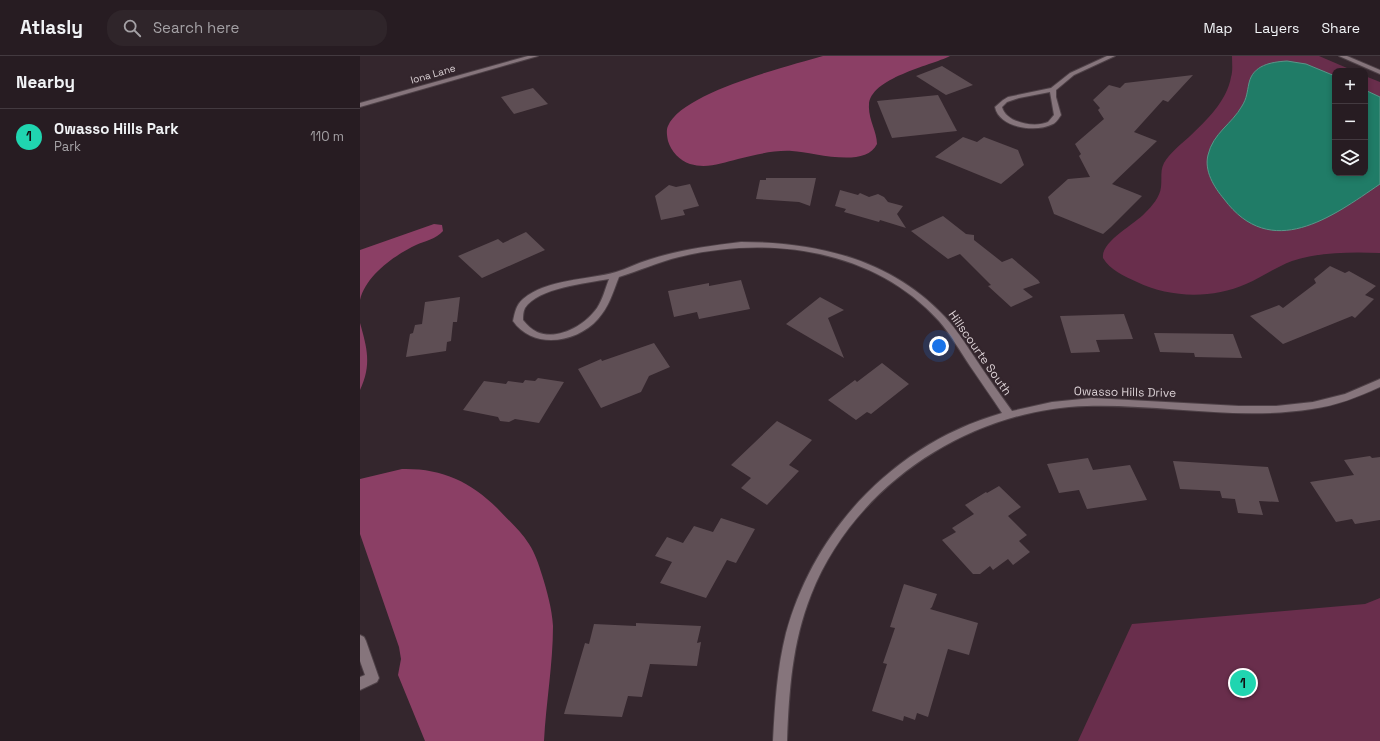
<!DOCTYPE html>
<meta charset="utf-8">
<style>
body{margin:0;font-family:"Space Grotesk",sans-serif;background:#2f252a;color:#f1f3f6}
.controls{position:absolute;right:12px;top:12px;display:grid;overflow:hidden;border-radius:8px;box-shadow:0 2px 6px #0003}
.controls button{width:36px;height:36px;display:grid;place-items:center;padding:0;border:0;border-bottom:1px solid #433a40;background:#271c22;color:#f1f3f6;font:20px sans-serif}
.you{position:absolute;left:579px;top:290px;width:14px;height:14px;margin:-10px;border:3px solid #fff;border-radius:50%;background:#1a73e8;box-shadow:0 0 0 6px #1a73e833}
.badge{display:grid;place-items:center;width:26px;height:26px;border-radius:50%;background:#20d5b0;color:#111;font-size:13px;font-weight:700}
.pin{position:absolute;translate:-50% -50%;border:2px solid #fff;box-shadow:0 1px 4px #0006}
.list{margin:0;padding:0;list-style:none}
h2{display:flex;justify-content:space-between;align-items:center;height:52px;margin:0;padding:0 16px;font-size:17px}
h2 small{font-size:13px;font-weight:400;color:#a4a1a5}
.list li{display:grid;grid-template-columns:26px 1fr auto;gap:12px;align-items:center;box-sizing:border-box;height:56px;padding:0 16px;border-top:1px solid #433a40}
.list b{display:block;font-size:15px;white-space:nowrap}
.list p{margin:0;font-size:13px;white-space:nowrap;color:#a4a1a5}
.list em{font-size:13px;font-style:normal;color:#a4a1a5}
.icon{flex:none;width:22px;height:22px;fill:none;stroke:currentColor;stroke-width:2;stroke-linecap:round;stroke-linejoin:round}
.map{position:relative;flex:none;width:1020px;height:685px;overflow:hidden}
header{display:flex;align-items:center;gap:24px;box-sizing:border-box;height:56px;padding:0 20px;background:#271c22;border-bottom:1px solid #433a40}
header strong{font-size:19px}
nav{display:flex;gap:22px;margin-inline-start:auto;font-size:14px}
.search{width:280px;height:36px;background:#2f252a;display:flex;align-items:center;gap:10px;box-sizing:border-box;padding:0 14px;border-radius:16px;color:#a4a1a5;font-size:15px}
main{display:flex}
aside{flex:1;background:#271c22}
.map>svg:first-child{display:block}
.green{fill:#692e4c}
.forest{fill:#8b3f65}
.water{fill:#207c67;stroke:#589688}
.building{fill:#5e4e54}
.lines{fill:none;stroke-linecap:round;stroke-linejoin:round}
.minor-casing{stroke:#4e4147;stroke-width:2}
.tertiary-casing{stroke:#4e4147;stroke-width:2}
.minor{fill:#86757c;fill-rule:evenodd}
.tertiary{fill:#86757c;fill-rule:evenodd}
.labels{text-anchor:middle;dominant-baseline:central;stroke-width:4;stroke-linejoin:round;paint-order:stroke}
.far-street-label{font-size:10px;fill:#dbd1d5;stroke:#34262d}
.street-label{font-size:12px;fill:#dbd1d5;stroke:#34262d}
</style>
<header>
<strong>Atlasly</strong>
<div class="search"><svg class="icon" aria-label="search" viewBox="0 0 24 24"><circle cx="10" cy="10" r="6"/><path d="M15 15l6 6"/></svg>Search here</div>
<nav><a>Map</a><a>Layers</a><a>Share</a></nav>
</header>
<main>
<aside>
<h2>Nearby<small></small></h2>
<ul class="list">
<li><span class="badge">1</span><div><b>Owasso Hills Park</b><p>Park</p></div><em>110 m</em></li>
</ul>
</aside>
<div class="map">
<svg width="1020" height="685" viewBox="0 0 1020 685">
<rect width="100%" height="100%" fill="#34262d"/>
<g class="green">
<path d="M872,0H959L994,15H975V117H1005V20L1020,26V197C991,196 960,196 932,205C916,211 902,221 886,228C852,243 810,242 777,226C764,220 750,214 743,202C741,185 774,169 785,157C792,150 800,141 801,131C802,123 800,114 804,107C810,97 820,89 829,81C846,65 867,45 871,21C873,15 872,7 872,0Z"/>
<polygon points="1020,542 1020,685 718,685 772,568 1005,548"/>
</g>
<g class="forest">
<path d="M463,0H590C570,10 510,22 509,49C508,63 517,75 517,88C505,113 453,96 432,95C413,94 395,99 378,103C362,107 347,113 330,108C320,105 311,95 308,85C307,80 306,74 308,70C322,36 429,10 463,0Z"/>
<path d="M74,168L82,169L83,175C76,183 65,185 56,189C35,199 6,219 0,244V194Z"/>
<path d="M0,267C7,292 12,309 0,334Z"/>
<path d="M42,413C80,412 110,425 137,452C148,464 161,475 169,488C175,497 179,509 182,519C187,535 192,553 193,570C193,608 186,647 184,685H65L38,619L41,603L39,591L0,478V423Z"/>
</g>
<path class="water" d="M927,5L946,8L975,20V117H1005V34L1020,41V128C972,161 911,206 864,143C854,131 844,115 848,99C853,77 872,68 882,50C887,42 887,36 889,27C893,9 911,6 927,5Z"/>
<g class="building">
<polygon points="582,10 613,29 586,39 556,20"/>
<polygon points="833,19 808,46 803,44 774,76 797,85 752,128 782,140 751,171 743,178 694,158 688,141 708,123 730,121 719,100 721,98 715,88 744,63 738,54 740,52 733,44 749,29 760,32 765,27"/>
<polygon points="173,32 188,48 154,58 141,41"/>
<polygon points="578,39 597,75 532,82 517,45"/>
<polygon points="603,81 617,86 624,81 658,94 664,109 641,128 575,101"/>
<polygon points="406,122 456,122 450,150 439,146 396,143 400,124 406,124"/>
<polygon points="330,128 339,150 323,154 325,159 301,164 295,140 309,129 316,131"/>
<polygon points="480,134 498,139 500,137 509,141 518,138 524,141 528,146 543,150 537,158 546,172 520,164 519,166 484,156 486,153 475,150"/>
<polygon points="583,160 606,178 614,179 614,184 642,206 652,202 678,224 680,227 663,233 673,241 651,251 628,230 631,229 600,198 588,203 551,175"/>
<polygon points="166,176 185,194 122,222 98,200 138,183 143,187"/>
<polygon points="970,210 985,217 989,215 1016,230 1005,239 1014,243 995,262 992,260 923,288 890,260 919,249 923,252 956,227 954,223"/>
<polygon points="381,224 390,253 339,263 337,256 314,261 308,235 349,227 349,230"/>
<polygon points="100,241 97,266 93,266 91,285 87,286 86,295 46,301 50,278 53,277 55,269 62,268 65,246"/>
<polygon points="460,241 484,254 468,262 484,302 426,268"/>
<polygon points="764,258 773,283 736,284 740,296 711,297 700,260"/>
<polygon points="794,277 873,278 882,302 835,301 834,297 800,296"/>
<polygon points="294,287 310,311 289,320 281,336 241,352 218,313 241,303 242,305"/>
<polygon points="522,307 549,328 511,358 507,356 496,364 468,344 495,324 497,326"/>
<polygon points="178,322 204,326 179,367 155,363 149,366 140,365 138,361 103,354 124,325 146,328 148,325 163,327 165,324 175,325"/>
<polygon points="417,365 452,384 429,409 439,415 407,449 381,432 391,422 371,409"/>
<polygon points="1010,400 1012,402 1020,401 1020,464 995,468 992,463 976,466 950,426 994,419 984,404"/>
<polygon points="728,402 733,414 770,409 787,444 727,453 719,434 699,437 687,408"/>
<polygon points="813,405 908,411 919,446 899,445 903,459 878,457 875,443 862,442 860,435 820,433"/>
<polygon points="639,430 661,451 648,460 667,479 659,485 670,496 653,509 648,503 633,514 630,510 620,518 613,518 582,484 596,476 592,472 614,458 605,449 626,436 627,437"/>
<polygon points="361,462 395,473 376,507 367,504 346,542 300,527 312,506 295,500 307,481 323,487 334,470 353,476"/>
<polygon points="544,528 577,538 572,551 570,553 618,567 609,599 588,593 568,661 557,657 555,664 544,660 543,665 512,655 527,608 523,607 535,572 530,571"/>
<polygon points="276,567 341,570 337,587 341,586 337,610 290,608 282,641 268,640 262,661 204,658 225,587 229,588 234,568 276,570"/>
</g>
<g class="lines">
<g class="minor-casing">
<g id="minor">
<polygon points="168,0 178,0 0,51 0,47"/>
<path d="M747,0H755L714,19L696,34V41L701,59C699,62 696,67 693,68C676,77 639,72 635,51L643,44L648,41L691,32L710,17ZM690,36L694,59C692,61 690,64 688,66C675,72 646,67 642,51L647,46L659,42Z"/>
<path d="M381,186C457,186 531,203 585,261C597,274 607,290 617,305C628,322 640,338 652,355L692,346L732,342L879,350H916L953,346L985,338L1020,323V331C998,341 976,350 952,353C876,365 802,348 727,350C610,353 494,429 451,539C432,587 429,635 427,685H413C415,648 417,613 426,577C455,471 537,387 642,357C632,342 621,326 610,310C600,295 591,279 579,265C514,193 409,179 319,201C298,206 279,215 259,221C253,236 249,251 238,263C217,287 173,294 153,265C155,256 156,249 163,243C186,223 228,224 256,216C267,213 277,207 288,204C318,194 349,190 381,186ZM249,223C245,233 243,243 237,252C225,269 198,285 177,276C171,273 167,269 163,264C163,260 163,256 165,252C178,232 227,227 249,223Z"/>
<polygon points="0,579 4,581 6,585 19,622 17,626 0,634 0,621 5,619 0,605"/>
</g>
</g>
<g class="tertiary-casing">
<polygon id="tertiary" points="979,0 987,0 1020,14 1020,18"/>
</g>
<use href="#minor" class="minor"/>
<use href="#tertiary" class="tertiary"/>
</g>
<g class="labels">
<g class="far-street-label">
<text transform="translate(73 18) rotate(-16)">Iona Lane</text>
</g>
<g class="street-label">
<text transform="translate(620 297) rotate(55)">Hillscourte South</text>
<text transform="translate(765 336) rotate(1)">Owasso Hills Drive</text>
</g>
</g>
</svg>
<div class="controls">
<button>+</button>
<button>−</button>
<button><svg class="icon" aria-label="layers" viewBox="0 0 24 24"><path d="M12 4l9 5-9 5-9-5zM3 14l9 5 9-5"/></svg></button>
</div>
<div class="you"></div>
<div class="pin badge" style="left:883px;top:627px">1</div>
</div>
</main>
